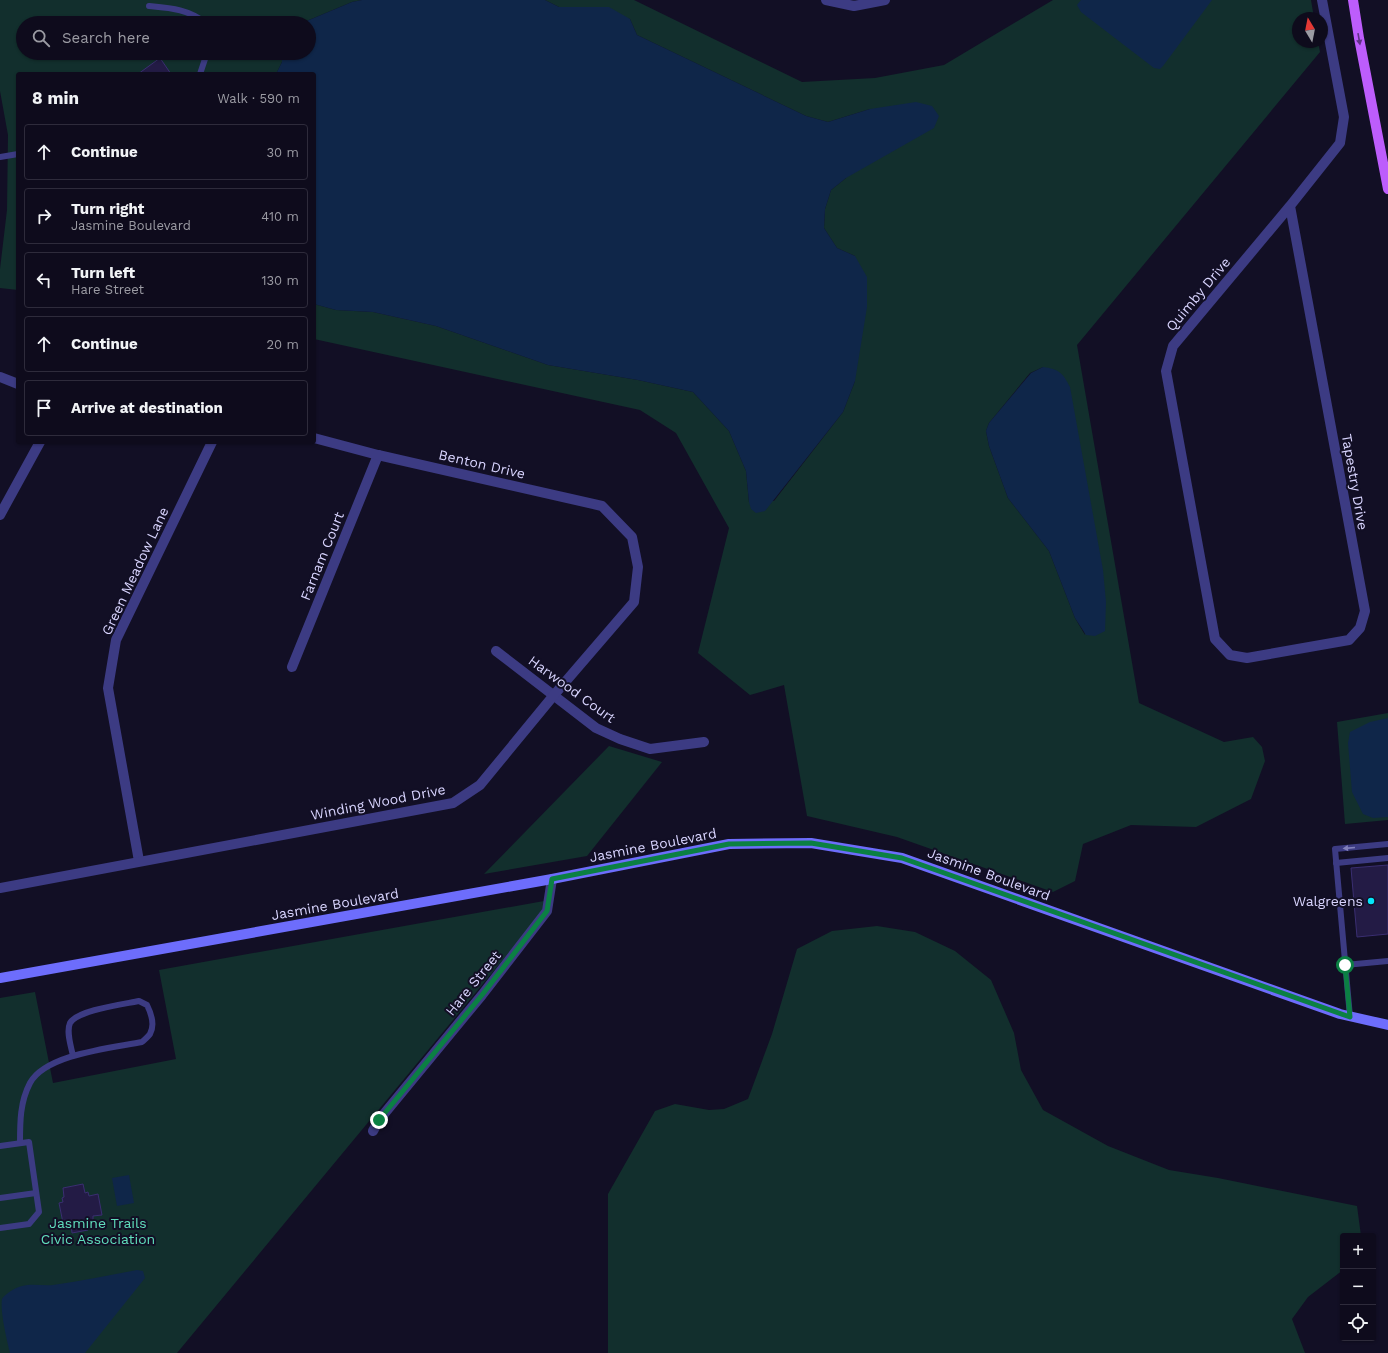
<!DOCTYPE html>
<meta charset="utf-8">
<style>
body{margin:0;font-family:"Work Sans",sans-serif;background:#171425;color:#f1f3f6}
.controls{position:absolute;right:12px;bottom:12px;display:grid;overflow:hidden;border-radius:4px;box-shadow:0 1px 3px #0004}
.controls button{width:36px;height:36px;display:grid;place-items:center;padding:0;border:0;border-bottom:1px solid #2e2b3b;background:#0e0b1c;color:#f1f3f6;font:20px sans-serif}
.compass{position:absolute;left:1292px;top:12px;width:36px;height:36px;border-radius:50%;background:#0e0b1c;box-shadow:0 1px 3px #0004;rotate:350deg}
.stop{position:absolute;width:12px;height:12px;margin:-9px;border:3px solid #0b8043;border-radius:50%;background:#fff}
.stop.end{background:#0b8043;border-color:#fff;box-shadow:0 1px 4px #0008}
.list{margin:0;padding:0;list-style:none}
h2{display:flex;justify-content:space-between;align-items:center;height:52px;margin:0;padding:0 16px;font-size:17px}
h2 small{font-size:13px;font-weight:400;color:#9b9ba3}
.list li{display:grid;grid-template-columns:26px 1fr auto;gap:12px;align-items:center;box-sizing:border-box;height:56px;margin:0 8px 8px;padding:0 8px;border:1px solid #2e2b3b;border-radius:4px}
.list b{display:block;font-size:15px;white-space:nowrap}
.list p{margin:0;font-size:13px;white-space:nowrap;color:#9b9ba3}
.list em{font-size:13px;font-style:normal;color:#9b9ba3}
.icon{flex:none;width:22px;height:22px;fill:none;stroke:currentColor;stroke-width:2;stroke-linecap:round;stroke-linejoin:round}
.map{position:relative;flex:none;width:1388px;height:1353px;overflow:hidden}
.search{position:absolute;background:#0e0b1c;box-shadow:0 1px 3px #0004;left:16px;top:16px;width:300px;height:44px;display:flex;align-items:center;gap:10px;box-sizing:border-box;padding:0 14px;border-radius:22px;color:#9b9ba3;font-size:15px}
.panel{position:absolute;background:#0e0b1c;box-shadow:0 1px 3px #0004;left:16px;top:72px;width:300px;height:372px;border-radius:4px}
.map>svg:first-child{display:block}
.green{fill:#122f2d;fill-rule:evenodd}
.water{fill:#0f2649}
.building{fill:#231b45;stroke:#3a2e71}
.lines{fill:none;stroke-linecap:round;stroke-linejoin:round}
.lane{stroke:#3c3b83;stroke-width:6}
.street{stroke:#3c3b83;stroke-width:10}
.secondary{stroke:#6d6dfc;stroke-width:10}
.primary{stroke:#bd5dfc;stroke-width:10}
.oneway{fill:#5f3286}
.oneway2{fill:#8280ba}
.route{stroke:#0b8043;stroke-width:5}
.poi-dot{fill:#04e6fa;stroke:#120f25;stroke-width:1.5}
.labels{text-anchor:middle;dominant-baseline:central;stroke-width:4;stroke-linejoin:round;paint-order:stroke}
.street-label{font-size:14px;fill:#d8d4fe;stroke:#120f25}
.poi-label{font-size:14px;fill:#d8d4fe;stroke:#120f25;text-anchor:end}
.park-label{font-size:14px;fill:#60debc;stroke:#120f25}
</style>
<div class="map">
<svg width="1388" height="1353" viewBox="0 0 1388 1353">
<rect width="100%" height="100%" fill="#120f25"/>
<g class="green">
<polygon points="0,0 362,0 352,2 302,23 23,23 23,53 282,53 282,62 276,74 18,74 18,290 0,288 0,269 7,210 8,135 0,91"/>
<path d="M545,0H634L802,82L875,78L944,65L1053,0H1311L1314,18H1298V42H1318L1320,52L1077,345L1139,703L1224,742L1253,737L1262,747L1265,761L1251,799L1196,827L1131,825L1083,844L1075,881L1053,892L897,837L807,816L784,685L750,695L698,653L729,528L676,433L640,410L314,339V304L336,310L373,312L436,326L548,365L638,380L693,392L729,431L746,471L749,502L774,501L843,412L855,381V256L837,248L824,228L825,209L831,190L846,178L870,109L828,122L806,116L637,35L630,19L583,7H559ZM1043,367L1085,635L1075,618L1049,551L1008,498L989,446L986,431L989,423L1030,373Z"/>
<polygon points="1388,713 1388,820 1345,824 1337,722"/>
<polygon points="609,746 662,762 587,856 484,874"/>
<polygon points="544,901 545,909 177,1353 0,1353 0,998 35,992 53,1083 176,1059 159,970"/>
<polygon points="877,926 915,932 955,951 991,980 1014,1033 1021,1070 1043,1110 1108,1146 1169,1170 1218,1178 1357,1206 1361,1236 1343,1236 1343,1270 1308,1297 1292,1319 1305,1353 608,1353 608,1194 655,1111 675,1104 709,1110 724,1109 748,1099 772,1034 797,949 832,931"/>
</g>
<g class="water">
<polygon points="362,0 545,0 559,7 609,7 630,19 637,35 806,116 828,122 870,109 916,102 932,106 939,116 934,128 846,178 831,190 825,209 824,228 837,248 855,256 867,277 867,307 855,381 843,412 765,511 756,513 751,509 749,502 746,471 729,431 693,392 638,380 548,365 436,326 373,312 336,310 314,304 314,74 276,74 282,62 282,53 309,53 309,23 302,23 352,2"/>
<polygon points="1081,0 1212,0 1163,66 1160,69 1154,68 1081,12 1077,5"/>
<path d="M1043,367C1059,369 1063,373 1070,387L1103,570L1106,602L1105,631L1095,636L1086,635L1075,618L1049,551L1008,498L989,446L986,431L989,423L1031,373Z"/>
<polygon points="1388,718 1388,817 1373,818 1363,814 1352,792 1348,743 1350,732 1370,722"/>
<polygon points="129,1175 134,1203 117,1206 112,1178"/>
<path d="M137,1270L143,1271L145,1278L85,1353H10C7,1340 0,1312 2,1299C5,1294 16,1287 22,1286C32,1283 42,1286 53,1285C81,1281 109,1275 137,1270Z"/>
</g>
<g class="building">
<polygon points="160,58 171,74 138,74"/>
<polygon points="1388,865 1388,934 1357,937 1351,868"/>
<polygon points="83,1184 85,1193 88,1192 89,1196 98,1194 102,1215 93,1216 93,1220 87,1221 88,1230 72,1233 71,1224 66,1225 66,1222 63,1223 59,1203 63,1202 62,1198 64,1197 63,1188"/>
</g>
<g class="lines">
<g class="lane">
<path d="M149,6C171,8 188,9 206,23"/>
<polyline points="200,74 207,53"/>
<polyline points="0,157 18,154"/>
<polyline points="1336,863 1388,858"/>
<polyline points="1345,965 1388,961"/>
<polyline points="1350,1017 1335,849 1388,844"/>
<path d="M20,1143C20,1122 20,1102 30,1083C46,1054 112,1048 142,1042C144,1040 148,1037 150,1034C155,1025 151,1013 147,1005L139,1001C125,1004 77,1010 70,1023C66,1032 71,1046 73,1056"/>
<polyline points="0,1146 29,1142 39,1212 29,1224 0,1228"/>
<polyline points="0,1198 36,1193"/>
</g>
<g class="street">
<polyline points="826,0 854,6 885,0"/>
<polyline points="1290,206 1365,611 1360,628 1349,640 1247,658 1230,655 1215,639 1166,371 1173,346 1290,206 1340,143 1344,117 1322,0"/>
<polyline points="0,377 18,384"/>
<polyline points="0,515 40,442"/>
<polyline points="496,651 596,728 620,739 650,749 704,742"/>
<polyline points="292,667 378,455"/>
<polyline points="139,861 108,688 116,640 212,442"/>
<polyline points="0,888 453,803 480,785 554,695 634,602 638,567 632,537 602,506 378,455 314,438"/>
<polyline points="373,1131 379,1120 482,995 547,911 552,879"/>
</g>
<polyline class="secondary" points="0,978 552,879 729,844 811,843 902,858 1340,1014 1388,1025"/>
<polyline class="primary" points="1353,0 1359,38 1388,189"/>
</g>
<defs><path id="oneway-solid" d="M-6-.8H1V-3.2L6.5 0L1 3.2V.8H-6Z"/></defs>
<use class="oneway" href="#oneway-solid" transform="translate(1359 39) rotate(80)"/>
<use class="oneway2" href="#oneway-solid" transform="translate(1349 848) rotate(175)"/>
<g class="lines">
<polyline class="route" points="379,1120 482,995 547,911 552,879 729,844 811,843 902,858 1350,1017 1345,965"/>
</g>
<circle class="poi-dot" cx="1371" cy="901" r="4"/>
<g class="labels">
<g class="street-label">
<text transform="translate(1198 294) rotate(-50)">Quimby Drive</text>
<text transform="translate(482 464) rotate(13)">Benton Drive</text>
<text transform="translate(1355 482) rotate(80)">Tapestry Drive</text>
<text transform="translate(322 556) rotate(-68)">Farnam Court</text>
<text transform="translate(135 571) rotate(-65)">Green Meadow Lane</text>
<text transform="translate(572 689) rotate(36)">Harwood Court</text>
<text transform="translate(378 802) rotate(-11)">Winding Wood Drive</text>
<text transform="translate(653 845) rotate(-11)">Jasmine Boulevard</text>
<text transform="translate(989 874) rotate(20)">Jasmine Boulevard</text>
<text transform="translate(335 904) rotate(-10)">Jasmine Boulevard</text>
<text transform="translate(473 983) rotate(-51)">Hare Street</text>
</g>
<g class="poi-label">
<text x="1363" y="901">Walgreens</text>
</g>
<g class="park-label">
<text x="98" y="1223">Jasmine Trails<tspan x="98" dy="16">Civic Association</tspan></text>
</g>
</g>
</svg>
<div class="controls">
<button>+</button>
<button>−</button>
<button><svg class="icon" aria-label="locate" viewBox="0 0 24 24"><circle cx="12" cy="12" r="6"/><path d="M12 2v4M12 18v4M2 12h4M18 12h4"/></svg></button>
</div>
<svg class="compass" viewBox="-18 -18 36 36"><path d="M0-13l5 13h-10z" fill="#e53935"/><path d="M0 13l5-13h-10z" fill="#9b9ba3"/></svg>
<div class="stop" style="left:1345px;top:965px"></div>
<div class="stop end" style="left:379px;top:1120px"></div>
<div class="search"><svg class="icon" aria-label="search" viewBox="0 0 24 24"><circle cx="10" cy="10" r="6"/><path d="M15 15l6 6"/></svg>Search here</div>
<section class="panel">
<h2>8 min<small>Walk · 590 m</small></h2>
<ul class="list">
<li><svg class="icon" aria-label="ahead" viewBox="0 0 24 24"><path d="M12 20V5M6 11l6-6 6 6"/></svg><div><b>Continue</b></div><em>30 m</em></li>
<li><svg class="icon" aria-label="right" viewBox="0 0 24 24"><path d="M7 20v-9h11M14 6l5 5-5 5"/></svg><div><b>Turn right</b><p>Jasmine Boulevard</p></div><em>410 m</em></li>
<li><svg class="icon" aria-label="left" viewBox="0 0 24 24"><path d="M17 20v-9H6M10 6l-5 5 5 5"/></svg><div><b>Turn left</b><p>Hare Street</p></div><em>130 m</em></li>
<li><svg class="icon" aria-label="ahead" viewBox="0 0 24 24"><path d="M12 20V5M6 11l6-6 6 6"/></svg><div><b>Continue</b></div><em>20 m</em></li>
<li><svg class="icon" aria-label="arrive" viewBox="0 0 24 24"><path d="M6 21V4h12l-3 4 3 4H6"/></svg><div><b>Arrive at destination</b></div></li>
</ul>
</section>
</div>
